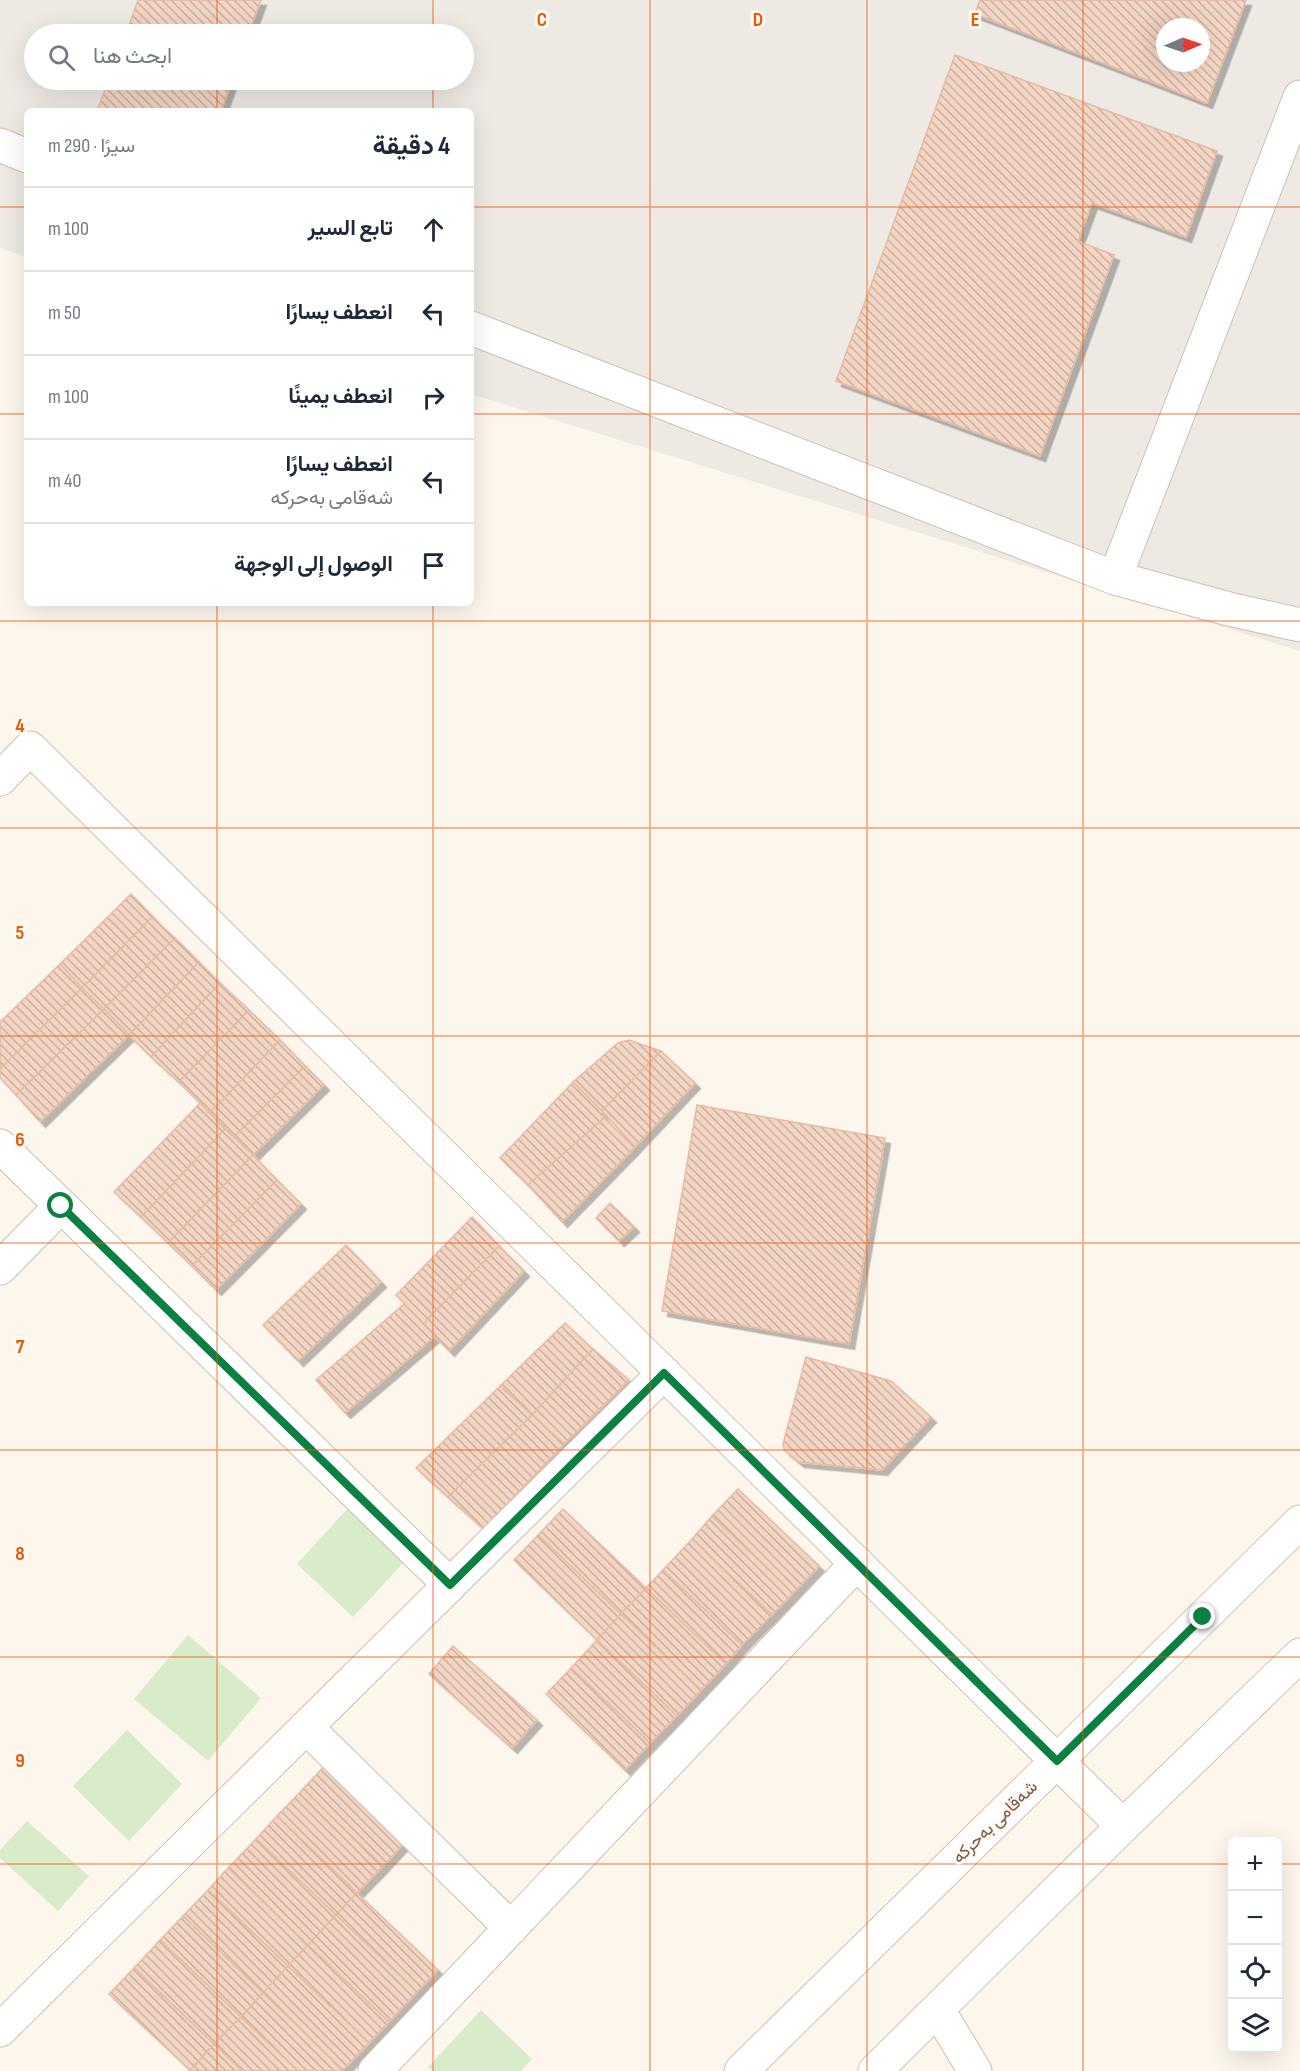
<!DOCTYPE html>
<html lang="ar">
<meta charset="utf-8">
<style>
body{margin:0;font-family:"Sofia Sans Condensed",Vazirmatn,sans-serif;background:#f2f2f3;color:#1f2937;direction:rtl}
.controls{position:absolute;right:18px;bottom:18px;display:grid;overflow:hidden;border-radius:9px;box-shadow:0 6px 24px #0002}
.controls button{width:54px;height:54px;display:grid;place-items:center;padding:0;border:0;border-bottom:2px solid #e0e1e3;background:#fff;color:#1f2937;font:30px sans-serif}
.compass{position:absolute;left:1156px;top:18px;width:54px;height:54px;border-radius:50%;background:#fff;box-shadow:0 6px 24px #0002;rotate:88deg}
.stop{position:absolute;width:18px;height:18px;margin:-14px;border:4px solid #0b8043;border-radius:50%;background:#fff}
.stop.end{background:#0b8043;border-color:#fff;box-shadow:0 2px 6px #0008}
.list{margin:0;padding:0;list-style:none}
h2{display:flex;justify-content:space-between;align-items:center;height:78px;margin:0;padding:0 24px;font-size:26px}
h2 small{font-size:20px;font-weight:400;color:#747a83}
.list li{display:grid;grid-template-columns:39px 1fr auto;gap:18px;align-items:center;box-sizing:border-box;height:84px;padding:0 24px;border-top:2px solid #e0e1e3}
.list b{display:block;font-size:22px;white-space:nowrap}
.list p{margin:0;font-size:20px;white-space:nowrap;color:#747a83}
.list em{font-size:20px;font-style:normal;color:#747a83}
.icon{flex:none;width:33px;height:33px;fill:none;stroke:currentColor;stroke-width:2;stroke-linecap:round;stroke-linejoin:round}
.map{position:relative;flex:none;width:1300px;height:2071px;overflow:hidden;direction:ltr}
.search{position:absolute;background:#fff;box-shadow:0 6px 24px #0002;left:24px;top:24px;width:450px;height:66px;display:flex;align-items:center;gap:15px;box-sizing:border-box;padding:0 21px;border-radius:33px;color:#747a83;font-size:22px}
.panel{position:absolute;background:#fff;box-shadow:0 6px 24px #0002;left:24px;top:108px;width:450px;height:498px;border-radius:9px;direction:rtl}
.map>svg:first-child{display:block}
.industrial{fill:#efe9e4;fill-rule:evenodd}
.green{fill:#d8ecc9}
.building{fill:url(#building-back-hatch);stroke:#e6bba3;stroke-width:1.5;fill-rule:evenodd;filter:url(#shadow)}
.lines{fill:none;stroke-linecap:round;stroke-linejoin:round}
.minor-casing{stroke:#d1beb0;stroke-width:35}
.secondary-casing{stroke:#d6c0b0;stroke-width:35}
.minor{stroke:#fff;stroke-width:33}
.secondary{stroke:#fff;stroke-width:33}
.route{stroke:#0b8043;stroke-width:8}
.grid{fill:none;stroke:#e8590c;stroke-width:1.5;stroke-opacity:0.55}
.labels{text-anchor:middle;dominant-baseline:central;stroke-width:6;stroke-linejoin:round;paint-order:stroke}
.street-label{font-size:18px;fill:#7a5c4d;stroke:#fffaf3}
.grid-label{font-size:20px;text-anchor:middle;font-weight:bold;fill:#e8590c;stroke:#fffaf3;stroke-width:6;stroke-linejoin:round;paint-order:stroke}
</style>
<div class="map">
<svg width="1300" height="2071" viewBox="0 0 1300 2071">
<defs>
<pattern id="building-back-hatch" width="6" height="6" patternUnits="userSpaceOnUse" patternTransform="scale(1.5)"><rect width="6" height="6" fill="#f3d5c3"/><path d="M-1 5l2 2M0 0l6 6M5-1l2 2" fill="none" stroke="#cab0a1"/></pattern>
<filter id="shadow"><feDropShadow dx="5.5" dy="5.5" stdDeviation="0" flood-color="#0004"/></filter>
</defs>
<rect width="100%" height="100%" fill="#fdf6ec"/>
<path class="industrial" d="M0,0H1300V651L471,394V111H27V257L0,248ZM1165,27H1201V63H1165ZM34,34H464V80H34Z"/>
<g class="green">
<polygon points="349,1507 406,1560 353,1617 297,1564"/>
<polygon points="188,1635 261,1698 208,1761 134,1699"/>
<polygon points="127,1730 182,1784 129,1841 73,1786"/>
<polygon points="27,1821 89,1876 58,1911 0,1858 0,1850"/>
<polygon points="481,2010 532,2059 521,2071 433,2071 428,2067"/>
</g>
<g class="building">
<polygon points="138,0 261,0 248,34 126,34"/>
<path d="M980,0H1246L1207,103L975,14ZM1165,27H1201V63H1165Z"/>
<polygon points="955,55 1217,151 1186,237 1092,203 1078,241 1114,255 1040,456 836,381"/>
<polygon points="109,80 232,80 221,111 97,111"/>
<polygon points="131,894 154,918 82,988 60,964"/>
<polygon points="152,917 175,938 104,1009 82,988"/>
<polygon points="175,938 199,962 129,1035 104,1009"/>
<polygon points="199,962 220,983 151,1057 129,1035"/>
<polygon points="60,964 82,988 0,1069 0,1022"/>
<polygon points="220,983 249,1010 179,1082 151,1057"/>
<polygon points="82,988 104,1009 16,1095 0,1078 0,1069"/>
<polygon points="104,1009 129,1035 40,1122 16,1095"/>
<polygon points="249,1010 280,1040 210,1113 179,1082"/>
<polygon points="280,1040 305,1066 234,1137 210,1113"/>
<polygon points="629,1040 661,1051 602,1111 573,1082 618,1043"/>
<polygon points="661,1051 695,1083 635,1147 602,1111"/>
<polygon points="305,1066 324,1085 253,1155 234,1137"/>
<polygon points="573,1082 602,1111 604,1118 528,1185 500,1158"/>
<polygon points="200,1103 225,1129 141,1217 114,1192"/>
<polygon points="697,1105 885,1138 849,1344 662,1311"/>
<polygon points="604,1118 635,1147 562,1222 528,1185"/>
<polygon points="225,1129 253,1155 168,1243 141,1217"/>
<polygon points="253,1155 277,1180 192,1266 168,1243"/>
<polygon points="277,1180 301,1204 216,1290 192,1266"/>
<polygon points="610,1203 634,1227 619,1241 596,1218"/>
<polygon points="472,1217 499,1246 423,1324 396,1295"/>
<polygon points="346,1245 381,1282 298,1361 263,1325"/>
<polygon points="499,1246 524,1271 449,1351 423,1324"/>
<polygon points="404,1304 435,1336 345,1413 316,1380"/>
<polygon points="565,1323 593,1349 532,1415 500,1386"/>
<polygon points="593,1349 629,1380 564,1444 532,1415"/>
<polygon points="806,1357 891,1381 931,1417 882,1470 799,1462 784,1450 783,1444"/>
<polygon points="500,1386 532,1415 448,1497 416,1468"/>
<polygon points="532,1415 564,1444 484,1529 448,1497"/>
<polygon points="738,1489 819,1566 793,1593 712,1516"/>
<polygon points="563,1509 646,1588 621,1614 538,1535"/>
<polygon points="712,1516 793,1593 772,1615 692,1539"/>
<polygon points="538,1535 621,1614 597,1640 514,1560"/>
<polygon points="692,1539 772,1615 742,1645 663,1570"/>
<polygon points="663,1570 742,1645 726,1664 646,1588"/>
<polygon points="646,1588 726,1664 701,1690 621,1614"/>
<polygon points="621,1614 701,1690 677,1716 597,1640"/>
<polygon points="597,1640 677,1716 650,1743 571,1668"/>
<polygon points="453,1646 537,1720 512,1748 429,1674"/>
<polygon points="571,1668 650,1743 625,1770 546,1694"/>
<polygon points="330,1760 411,1836 383,1866 303,1789"/>
<polygon points="303,1789 383,1866 357,1893 277,1816"/>
<polygon points="277,1816 357,1893 336,1915 256,1839"/>
<polygon points="256,1839 336,1915 308,1945 228,1868"/>
<polygon points="228,1868 308,1945 288,1966 208,1890"/>
<polygon points="208,1890 288,1966 263,1993 183,1916"/>
<polygon points="357,1893 438,1970 417,1992 336,1915"/>
<polygon points="336,1915 417,1992 389,2022 308,1945"/>
<polygon points="183,1916 263,1993 241,2017 160,1940"/>
<polygon points="160,1940 241,2017 214,2044 134,1968"/>
<polygon points="308,1945 389,2022 369,2043 288,1966"/>
<polygon points="288,1966 369,2043 343,2070 263,1993"/>
<polygon points="134,1968 214,2044 190,2070 109,1994"/>
<polygon points="263,1993 343,2070 342,2071 298,2071 241,2017"/>
<polygon points="241,2017 298,2071 242,2071 214,2044"/>
<polygon points="214,2044 242,2071 190,2071"/>
</g>
<g class="lines">
<g class="minor-casing">
<g id="minor">
<polyline points="0,145 27,156"/>
<polyline points="471,328 1115,578 1229,609 1300,625"/>
<polyline points="1115,578 1300,97"/>
<polyline points="0,779 30,748 1057,1761"/>
<polyline points="0,1146 450,1585"/>
<polyline points="0,1268 61,1206"/>
<polyline points="306,1727 511,1928"/>
<polyline points="938,2010 975,2071"/>
<polyline points="0,2030 664,1373"/>
<polyline points="375,2071 857,1563"/>
</g>
</g>
<g class="secondary-casing">
<g id="secondary">
<polyline points="1057,1761 1123,1826"/>
<polyline points="741,2071 1300,1522"/>
<polyline points="875,2071 1123,1826 1300,1655"/>
</g>
</g>
<use href="#minor" class="minor"/>
<use href="#secondary" class="secondary"/>
</g>
<g class="lines">
<polyline class="route" points="61,1206 450,1585 664,1373 1057,1761 1203,1617"/>
</g>
<path class="grid" d="M217,0V34M433,0V34M650,0V2071M867,0V2071M1083,0V2071M217,80V111M433,80V111M0,207H27M471,207H1300M0,414H27M471,414H1300M217,603V2071M433,603V2071M0,621H1300M0,828H1300M0,1036H1300M0,1243H1300M0,1450H1300M0,1657H1300M0,1864H1232M1278,1864H1300"/>
<g class="labels">
<g class="street-label">
<text transform="translate(995 1822) rotate(-44)">شەقامی بەحرکە</text>
</g>
</g>
<g class="grid-label">
<text x="542" y="26">C</text>
<text x="758" y="26">D</text>
<text x="975" y="26">E</text>
<text x="20" y="732">4</text>
<text x="20" y="939">5</text>
<text x="20" y="1146">6</text>
<text x="20" y="1353">7</text>
<text x="20" y="1560">8</text>
<text x="20" y="1767">9</text>
</g>
</svg>
<div class="controls">
<button>+</button>
<button>−</button>
<button><svg class="icon" aria-label="locate" viewBox="0 0 24 24"><circle cx="12" cy="12" r="6"/><path d="M12 2v4M12 18v4M2 12h4M18 12h4"/></svg></button>
<button><svg class="icon" aria-label="layers" viewBox="0 0 24 24"><path d="M12 4l9 5-9 5-9-5zM3 14l9 5 9-5"/></svg></button>
</div>
<svg class="compass" viewBox="-18 -18 36 36"><path d="M0-13l5 13h-10z" fill="#e53935"/><path d="M0 13l5-13h-10z" fill="#747a83"/></svg>
<div class="stop" style="left:61px;top:1206px"></div>
<div class="stop end" style="left:1203px;top:1617px"></div>
<div class="search"><svg class="icon" aria-label="search" viewBox="0 0 24 24"><circle cx="10" cy="10" r="6"/><path d="M15 15l6 6"/></svg>ابحث هنا</div>
<section class="panel">
<h2>4 دقيقة<small>سيرًا · 290 m</small></h2>
<ul class="list">
<li><svg class="icon" aria-label="ahead" viewBox="0 0 24 24"><path d="M12 20V5M6 11l6-6 6 6"/></svg><div><b>تابع السير</b></div><em>100 m</em></li>
<li><svg class="icon" aria-label="left" viewBox="0 0 24 24"><path d="M17 20v-9H6M10 6l-5 5 5 5"/></svg><div><b>انعطف يسارًا</b></div><em>50 m</em></li>
<li><svg class="icon" aria-label="right" viewBox="0 0 24 24"><path d="M7 20v-9h11M14 6l5 5-5 5"/></svg><div><b>انعطف يمينًا</b></div><em>100 m</em></li>
<li><svg class="icon" aria-label="left" viewBox="0 0 24 24"><path d="M17 20v-9H6M10 6l-5 5 5 5"/></svg><div><b>انعطف يسارًا</b><p>شەقامی بەحرکە</p></div><em>40 m</em></li>
<li><svg class="icon" aria-label="arrive" viewBox="0 0 24 24"><path d="M6 21V4h12l-3 4 3 4H6"/></svg><div><b>الوصول إلى الوجهة</b></div></li>
</ul>
</section>
</div>
